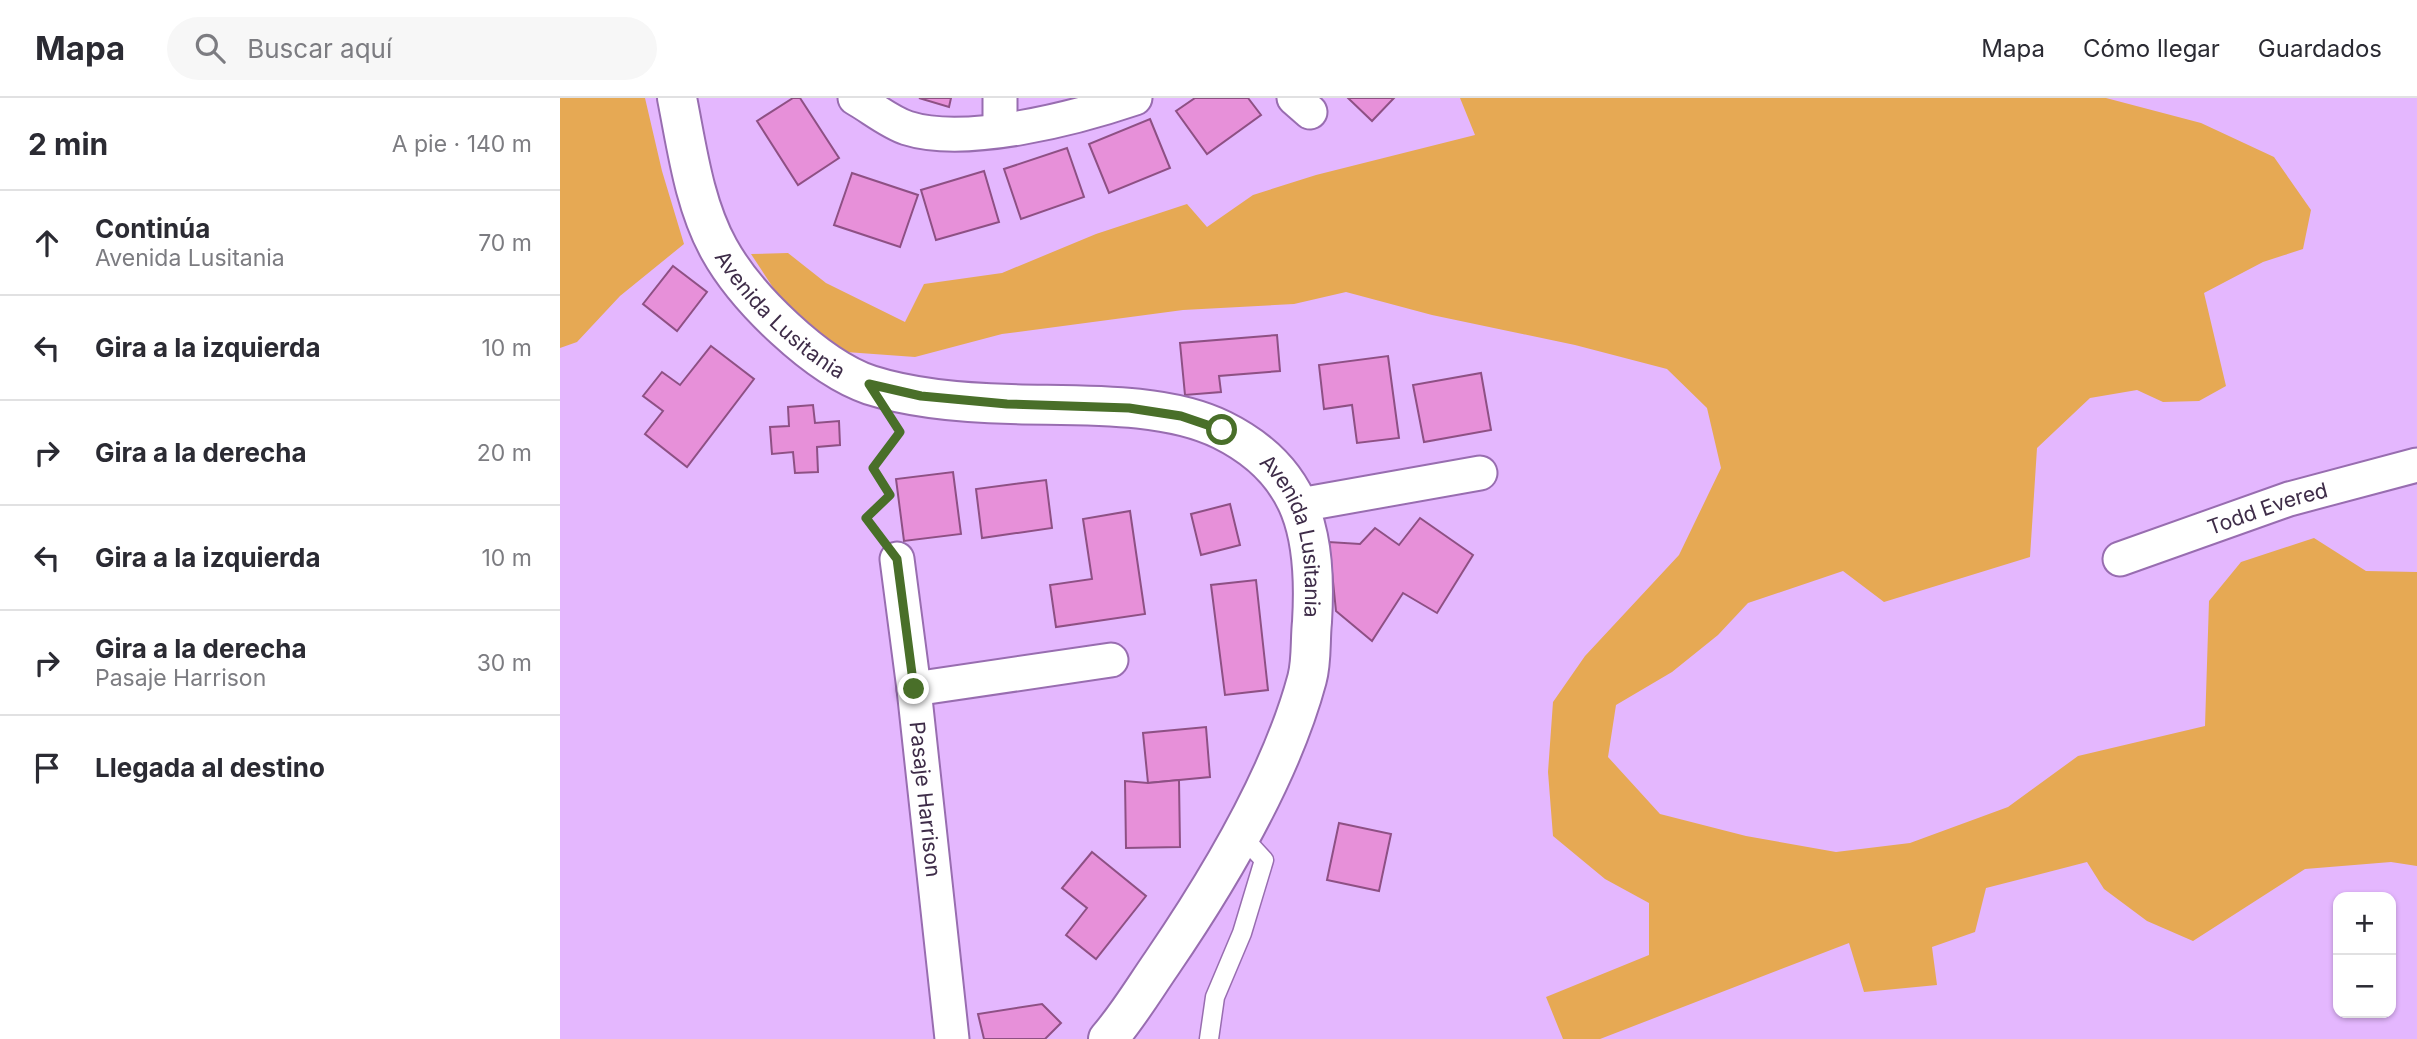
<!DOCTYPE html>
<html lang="es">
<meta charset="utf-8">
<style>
body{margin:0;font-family:Inter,sans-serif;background:#f7f7f7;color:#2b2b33}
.controls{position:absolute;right:21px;bottom:21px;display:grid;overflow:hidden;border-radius:14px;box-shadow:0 2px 5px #0004}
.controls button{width:63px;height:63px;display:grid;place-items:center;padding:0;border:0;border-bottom:2px solid #e1e1e2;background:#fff;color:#2b2b33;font:35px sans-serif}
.stop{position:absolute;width:21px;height:21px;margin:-16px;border:5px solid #496f29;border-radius:50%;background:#fff}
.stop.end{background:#496f29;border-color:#fff;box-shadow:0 2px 7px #0008}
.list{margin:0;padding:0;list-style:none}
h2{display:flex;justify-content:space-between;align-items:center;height:91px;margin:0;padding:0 28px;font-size:30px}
h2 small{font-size:23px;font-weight:400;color:#7c7c81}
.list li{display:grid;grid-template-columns:46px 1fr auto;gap:21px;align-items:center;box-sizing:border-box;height:105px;padding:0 28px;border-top:2px solid #e1e1e2}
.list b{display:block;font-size:26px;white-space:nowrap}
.list p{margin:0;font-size:23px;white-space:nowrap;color:#7c7c81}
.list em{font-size:23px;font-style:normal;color:#7c7c81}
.icon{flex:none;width:38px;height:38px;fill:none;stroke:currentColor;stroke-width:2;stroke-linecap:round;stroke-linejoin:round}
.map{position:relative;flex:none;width:1857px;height:941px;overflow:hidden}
header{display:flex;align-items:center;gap:42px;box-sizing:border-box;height:98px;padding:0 35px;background:#fff;border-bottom:2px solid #e1e1e2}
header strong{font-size:33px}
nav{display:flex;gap:38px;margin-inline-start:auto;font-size:24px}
.search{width:490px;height:63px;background:#f7f7f7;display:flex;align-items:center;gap:18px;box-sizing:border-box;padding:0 24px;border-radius:38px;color:#7c7c81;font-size:26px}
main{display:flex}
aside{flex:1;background:#fff}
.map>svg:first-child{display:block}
.green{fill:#e6a954}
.building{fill:#e790d9;stroke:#8e5084;stroke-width:2}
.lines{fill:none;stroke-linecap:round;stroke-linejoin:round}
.lane-casing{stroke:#986db0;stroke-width:21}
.street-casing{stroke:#986db0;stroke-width:37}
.secondary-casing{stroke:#986db0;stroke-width:42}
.path{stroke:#8a6b9b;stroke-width:4.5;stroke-dasharray:5 5;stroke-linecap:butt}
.lane{stroke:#fff;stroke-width:18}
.street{stroke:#fff;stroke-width:33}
.secondary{stroke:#fff;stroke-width:38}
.route{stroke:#496f29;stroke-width:9}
.labels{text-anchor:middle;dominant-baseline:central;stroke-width:5;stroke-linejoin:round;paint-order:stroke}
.street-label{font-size:21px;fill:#3e2c48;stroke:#f4e6fc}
</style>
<header>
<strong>Mapa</strong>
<div class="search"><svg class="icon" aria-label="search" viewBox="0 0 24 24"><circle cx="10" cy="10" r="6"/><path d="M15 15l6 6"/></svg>Buscar aquí</div>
<nav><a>Mapa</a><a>Cómo llegar</a><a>Guardados</a></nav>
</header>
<main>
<aside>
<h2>2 min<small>A pie · 140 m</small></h2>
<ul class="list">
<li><svg class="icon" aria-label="ahead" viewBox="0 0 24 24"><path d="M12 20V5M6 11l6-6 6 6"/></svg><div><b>Continúa</b><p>Avenida Lusitania</p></div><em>70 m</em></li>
<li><svg class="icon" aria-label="left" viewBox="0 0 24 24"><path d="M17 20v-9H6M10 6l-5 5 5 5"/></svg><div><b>Gira a la izquierda</b></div><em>10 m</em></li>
<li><svg class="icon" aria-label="right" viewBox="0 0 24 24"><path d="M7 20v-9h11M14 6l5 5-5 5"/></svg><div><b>Gira a la derecha</b></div><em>20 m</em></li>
<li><svg class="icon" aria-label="left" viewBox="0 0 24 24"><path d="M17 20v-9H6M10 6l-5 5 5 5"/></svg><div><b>Gira a la izquierda</b></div><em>10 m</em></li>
<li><svg class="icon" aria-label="right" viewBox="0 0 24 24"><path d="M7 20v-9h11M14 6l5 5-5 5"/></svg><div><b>Gira a la derecha</b><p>Pasaje Harrison</p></div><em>30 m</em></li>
<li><svg class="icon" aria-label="arrive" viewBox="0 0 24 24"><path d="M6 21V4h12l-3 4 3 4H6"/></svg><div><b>Llegada al destino</b></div></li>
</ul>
</aside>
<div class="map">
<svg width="1857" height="941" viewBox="0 0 1857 941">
<rect width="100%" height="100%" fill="#e4b7fe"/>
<g class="green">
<polygon points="0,0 85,0 102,73 124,146 60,198 17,244 0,250"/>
<polygon points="900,0 1546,0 1641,25 1714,59 1751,112 1743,151 1703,164 1644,195 1666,288 1639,303 1603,304 1577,292 1530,300 1477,350 1470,459 1324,504 1283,473 1188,505 1158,537 1112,574 1056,607 1048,659 1100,716 1186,738 1276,754 1350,745 1448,709 1518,658 1645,628 1649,503 1681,464 1754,440 1806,473 1857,474 1857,768 1831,764 1745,771 1633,843 1587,823 1544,791 1527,764 1426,790 1415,834 1372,849 1377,887 1304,894 1289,845 1040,941 1003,941 986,899 1089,857 1089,805 1045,781 993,738 988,674 993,604 1025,558 1119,457 1161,370 1147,310 1107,271 1015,247 872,217 786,194 734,206 623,212 442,236 355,259 286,254 229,214 191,156 228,155 266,185 345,224 364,186 442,175 536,136 627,106 647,129 693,97 756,77 915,37"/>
</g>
<g class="building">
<polygon points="233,0 240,0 279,60 238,87 197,23"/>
<polygon points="359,0 391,0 389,9"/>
<polygon points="635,0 688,0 701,17 647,56 616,13"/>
<polygon points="788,0 834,0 812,23"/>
<polygon points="590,21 610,70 549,95 529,46"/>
<polygon points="507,50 524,99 461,121 444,71"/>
<polygon points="424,73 439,124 376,142 361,92"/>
<polygon points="292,75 358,97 340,149 274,127"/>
<polygon points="113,168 147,194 117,233 83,206"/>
<polygon points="717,237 720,273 659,278 661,294 625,297 620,245"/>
<polygon points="151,248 194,281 127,369 85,336 103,313 83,298 102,274 120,287"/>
<polygon points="828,258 839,340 797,345 792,307 764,311 759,267"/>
<polygon points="921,275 931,332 864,344 853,287"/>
<polygon points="253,307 255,325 279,323 280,347 257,349 258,374 235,375 233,354 212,356 210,329 229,328 228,309"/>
<polygon points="393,374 401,436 344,443 336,381"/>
<polygon points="486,382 492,430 422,440 416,391"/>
<polygon points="670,406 680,447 641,457 631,416"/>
<polygon points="570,413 585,516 496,529 490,487 532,481 523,421"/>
<polygon points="860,420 913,457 877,515 843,495 812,543 776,513 769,444 800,446 815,430 839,447"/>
<polygon points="696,482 708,592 665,597 651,487"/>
<polygon points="646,629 650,679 588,685 583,635"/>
<polygon points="619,682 620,749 566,750 565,683 588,685"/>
<polygon points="779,725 831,736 819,793 767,782"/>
<polygon points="532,754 586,798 536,861 506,837 527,810 502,790"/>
<polygon points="482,906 501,925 485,941 424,941 418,916"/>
</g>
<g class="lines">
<g class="lane-casing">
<polyline id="lane" points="649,941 655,899 682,835 704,762 680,736"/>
</g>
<g class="street-casing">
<g id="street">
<path d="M295,0C311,9 329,24 347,30C406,49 516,20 575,0"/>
<polyline points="734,0 750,14"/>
<polyline points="440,32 440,0"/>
<polyline points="740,407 920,375"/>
<path id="s1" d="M337,461L354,591L392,941"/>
<path id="s2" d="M1560,461L1729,401L1857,367"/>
<polyline points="354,591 551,562"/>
</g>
</g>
<g class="secondary-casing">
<g id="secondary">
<path id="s3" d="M117,0C127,50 134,106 159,151C186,200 257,269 310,287C354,301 405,305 451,306C515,308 604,303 662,332C745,373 757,439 752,524C750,542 752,563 747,581C721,678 658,783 602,865C584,891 568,918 548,941"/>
</g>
</g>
<polyline class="path" points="319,437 306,420 330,397 313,370 340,334 338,331"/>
<use href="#lane" class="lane"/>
<use href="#street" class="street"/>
<use href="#secondary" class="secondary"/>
</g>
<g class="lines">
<polyline class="route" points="354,591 337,461 306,420 330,397 313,370 340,334 309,286 361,298 447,306 569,310 621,318 662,332"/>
</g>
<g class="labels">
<g class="street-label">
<text stroke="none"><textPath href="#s3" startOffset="248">Avenida Lusitania</textPath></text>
<text stroke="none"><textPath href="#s2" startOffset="156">Todd Evered</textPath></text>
<text stroke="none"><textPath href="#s3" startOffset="858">Avenida Lusitania</textPath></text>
<text stroke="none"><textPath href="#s1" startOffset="242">Pasaje Harrison</textPath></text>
</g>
</g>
</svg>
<div class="controls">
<button>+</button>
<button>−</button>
</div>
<div class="stop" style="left:662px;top:332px"></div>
<div class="stop end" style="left:354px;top:591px"></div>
</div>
</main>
